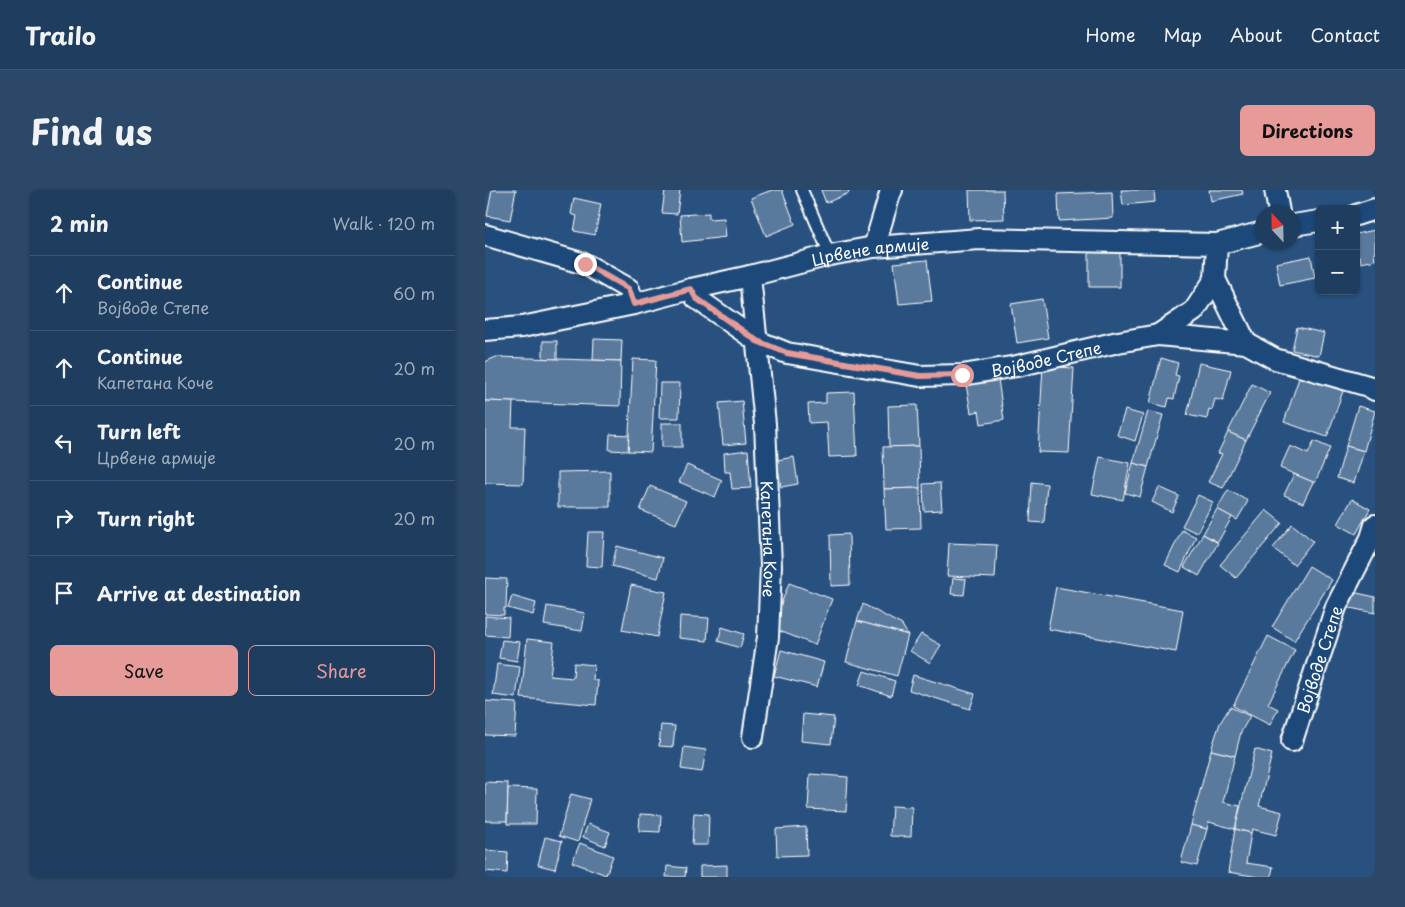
<!DOCTYPE html>
<meta charset="utf-8">
<style>
body{margin:0;font-family:"Playpen Sans",sans-serif;background:#2b4868;color:#f1f3f6}
.controls{position:absolute;right:15px;top:15px;display:grid;overflow:hidden;border-radius:8px;box-shadow:0 1px 4px #0004}
.controls button{width:45px;height:45px;display:grid;place-items:center;padding:0;border:0;border-bottom:1px solid #3c5674;background:#1e3d5f;color:#f1f3f6;font:25px sans-serif}
.compass{position:absolute;left:770px;top:15px;width:45px;height:45px;border-radius:50%;background:#1e3d5f;box-shadow:0 1px 4px #0004;rotate:338deg}
.stop{position:absolute;width:15px;height:15px;margin:-11px;border:4px solid #e69b98;border-radius:50%;background:#fff}
.stop.end{background:#e69b98;border-color:#fff;box-shadow:0 1px 5px #0008}
.list{margin:0;padding:0;list-style:none}
h2{display:flex;justify-content:space-between;align-items:center;height:65px;margin:0;padding:0 20px;font-size:21px}
h2 small{font-size:16px;font-weight:400;color:#a1aebd}
.list li{display:grid;grid-template-columns:32px 1fr auto;gap:15px;align-items:center;box-sizing:border-box;height:75px;padding:0 20px;border-top:1px solid #3c5674}
.list b{display:block;font-size:19px;white-space:nowrap}
.list p{margin:0;font-size:16px;white-space:nowrap;color:#a1aebd}
.list em{font-size:16px;font-style:normal;color:#a1aebd}
.actions{display:flex;gap:10px;padding:15px 20px}
.actions a{flex:1;padding:11px 0;border:1px solid #e69b98;border-radius:8px;text-align:center;font-size:18px;color:#e69b98}
.actions .main{background:#e69b98;color:#111}
.icon{flex:none;width:28px;height:28px;fill:none;stroke:currentColor;stroke-width:2;stroke-linecap:round;stroke-linejoin:round}
.map{position:relative;flex:none;width:890px;height:687px;overflow:hidden;border-radius:8px}
header{display:flex;align-items:center;gap:30px;box-sizing:border-box;height:70px;padding:0 25px;background:#1e3d5f;border-bottom:1px solid #3c5674}
header strong{font-size:24px}
nav{display:flex;gap:28px;margin-inline-start:auto;font-size:18px}
.intro{display:flex;align-items:center;justify-content:space-between;box-sizing:border-box;height:120px;padding:0 30px}
h1{margin:0;font-size:35px}
.button{padding:12px 22px;border-radius:8px;background:#e69b98;color:#111;font-size:18px;font-weight:700}
main{display:flex;gap:30px;padding:0 30px}
aside{flex:1;background:#1e3d5f;border-radius:8px;box-shadow:0 1px 4px #0004}
.map>svg:first-child{display:block}
.building{fill:#5a7a9d;stroke:#fff}
.lines{fill:none;stroke-linecap:round;stroke-linejoin:round}
.lane-casing{stroke:#fff;stroke-width:14}
.street-casing{stroke:#fff;stroke-width:24}
.lane{stroke:#1f4a7a;stroke-width:10}
.street{stroke:#1f4a7a;stroke-width:20}
.route{stroke:#e69b98;stroke-width:6}
.labels{text-anchor:middle;dominant-baseline:central;stroke-width:4.5;stroke-linejoin:round;paint-order:stroke}
.street-label{font-size:16px;fill:#fff;stroke:#1f4a7a}
</style>
<header>
<strong>Trailo</strong>
<nav><a>Home</a><a>Map</a><a>About</a><a>Contact</a></nav>
</header>
<div class="intro"><h1>Find us</h1><a class="button">Directions</a></div>
<main>
<aside>
<h2>2 min<small>Walk · 120 m</small></h2>
<ul class="list">
<li><svg class="icon" aria-label="ahead" viewBox="0 0 24 24"><path d="M12 20V5M6 11l6-6 6 6"/></svg><div><b>Continue</b><p>Војводе Степе</p></div><em>60 m</em></li>
<li><svg class="icon" aria-label="ahead" viewBox="0 0 24 24"><path d="M12 20V5M6 11l6-6 6 6"/></svg><div><b>Continue</b><p>Капетана Коче</p></div><em>20 m</em></li>
<li><svg class="icon" aria-label="left" viewBox="0 0 24 24"><path d="M17 20v-9H6M10 6l-5 5 5 5"/></svg><div><b>Turn left</b><p>Црвене армије</p></div><em>20 m</em></li>
<li><svg class="icon" aria-label="right" viewBox="0 0 24 24"><path d="M7 20v-9h11M14 6l5 5-5 5"/></svg><div><b>Turn right</b></div><em>20 m</em></li>
<li><svg class="icon" aria-label="arrive" viewBox="0 0 24 24"><path d="M6 21V4h12l-3 4 3 4H6"/></svg><div><b>Arrive at destination</b></div></li>
</ul>
<div class="actions"><a class="main">Save</a><a>Share</a></div>
</aside>
<div class="map">
<svg width="890" height="687" viewBox="0 0 890 687">
<rect width="100%" height="100%" fill="#28517f"/>
<filter id="ink" filterUnits="userSpaceOnUse"><feTurbulence type="fractalNoise" baseFrequency=".02" numOctaves="2"/><feDisplacementMap in="SourceGraphic" scale="10" xChannelSelector="R" yChannelSelector="G"/><feConvolveMatrix kernelMatrix="1 2 1 2 8 2 1 2 1" color-interpolation-filters="sRGB"/></filter>
<g filter="url(#ink)">
<g class="building">
<polygon points="7,0 31,0 25,30 2,26"/>
<polygon points="180,0 195,0 192,24 177,23"/>
<polygon points="287,0 297,0 310,34 281,46 266,8"/>
<polygon points="336,0 363,0 364,3 341,13"/>
<polygon points="484,0 518,0 519,29 485,30"/>
<polygon points="636,0 669,0 670,12 638,15"/>
<polygon points="724,0 757,0 758,4 726,11"/>
<polygon points="627,2 628,28 574,31 573,4"/>
<polygon points="89,8 116,14 110,45 89,41 92,26 86,24"/>
<polygon points="224,23 224,29 239,28 241,47 197,52 195,25"/>
<polygon points="890,40 890,63 889,63 890,70 876,73 875,66 871,67 871,44"/>
<polygon points="635,57 635,97 604,97 604,58"/>
<polygon points="826,66 830,88 795,95 791,73"/>
<polygon points="442,70 447,111 414,114 409,73"/>
<polygon points="557,109 563,148 532,153 526,114"/>
<polygon points="812,137 839,143 834,166 807,160"/>
<polygon points="109,149 137,150 136,171 108,170"/>
<rect x="58" y="151" width="14" height="18"/>
<polygon points="11,167 136,171 135,216 0,211 0,172"/>
<polygon points="676,168 693,173 690,185 694,186 689,209 684,208 682,217 665,213"/>
<polygon points="148,169 171,170 166,262 143,261"/>
<polygon points="714,173 746,180 738,211 730,209 727,220 724,219 722,229 702,225"/>
<polygon points="558,176 589,178 584,263 553,262"/>
<polygon points="815,185 858,201 842,247 799,232"/>
<polygon points="513,189 519,230 496,234 494,221 486,223 481,194"/>
<polygon points="175,193 195,193 194,228 174,228"/>
<polygon points="767,194 785,203 761,250 743,242"/>
<polygon points="369,202 372,266 344,267 342,232 324,233 323,214 341,213 341,203"/>
<polygon points="0,211 28,212 27,237 40,237 38,294 0,293"/>
<polygon points="257,211 261,253 238,255 234,213"/>
<polygon points="432,215 434,256 404,257 403,216"/>
<polygon points="873,216 890,221 879,261 861,256"/>
<polygon points="640,220 658,225 650,251 632,245"/>
<polygon points="663,221 678,225 663,277 648,273"/>
<rect x="177" y="233" width="20" height="24"/>
<polygon points="743,242 761,250 738,298 723,292 737,264 733,263"/>
<polygon points="125,244 144,245 143,261 124,260"/>
<polygon points="829,251 845,258 830,293 795,278 805,256 823,264"/>
<polygon points="434,256 435,298 399,299 398,257"/>
<polygon points="861,256 879,261 869,293 852,288"/>
<polygon points="263,260 266,298 247,299 245,282 240,282 239,263"/>
<polygon points="309,267 313,294 296,297 292,270"/>
<polygon points="615,267 645,273 638,310 607,304"/>
<polygon points="648,273 663,277 655,307 640,303"/>
<polygon points="202,275 237,290 230,307 194,292"/>
<polygon points="125,281 125,317 73,317 73,282"/>
<polygon points="809,284 828,292 818,313 799,305"/>
<polygon points="547,292 562,294 559,333 545,332"/>
<polygon points="455,293 457,320 439,321 438,294"/>
<polygon points="165,296 201,311 191,334 155,320"/>
<polygon points="674,297 694,306 687,322 667,312"/>
<polygon points="435,298 436,338 401,339 399,299"/>
<polygon points="743,300 763,311 752,330 732,319"/>
<polygon points="713,305 728,312 712,343 697,336"/>
<polygon points="867,309 885,319 871,344 853,334"/>
<polygon points="732,319 747,327 733,352 718,344"/>
<polygon points="781,320 797,333 751,388 735,375"/>
<polygon points="807,334 828,351 809,375 788,358"/>
<polygon points="697,340 711,347 695,382 680,375"/>
<polygon points="103,342 119,342 117,377 101,376"/>
<polygon points="364,344 365,395 346,396 345,345"/>
<polygon points="718,344 733,353 714,386 699,377"/>
<polygon points="464,353 512,355 510,388 462,386"/>
<polygon points="132,356 178,368 173,388 127,376"/>
<polygon points="824,376 847,390 809,451 787,437"/>
<polygon points="0,388 22,389 21,418 19,418 19,425 0,424"/>
<polygon points="468,388 481,389 479,405 466,404"/>
<polygon points="304,393 347,409 330,455 287,438"/>
<polygon points="146,395 181,402 172,447 137,440"/>
<polygon points="571,397 698,420 691,462 563,439"/>
<polygon points="863,401 890,407 890,423 860,417"/>
<polygon points="27,406 51,413 48,425 23,418"/>
<polygon points="378,414 417,435 423,445 372,431"/>
<polygon points="62,416 100,423 97,441 59,435"/>
<polygon points="0,426 24,428 23,447 0,445"/>
<polygon points="195,426 224,428 222,451 194,448"/>
<polygon points="372,431 423,445 412,486 361,472"/>
<polygon points="237,437 259,444 255,458 233,451"/>
<polygon points="436,444 456,455 445,473 425,461"/>
<polygon points="783,446 810,460 783,514 793,519 785,535 748,516"/>
<polygon points="42,449 69,452 65,486 88,488 89,473 109,475 108,490 113,491 111,515 36,508"/>
<polygon points="17,450 35,452 32,471 14,468"/>
<polygon points="296,460 339,472 332,497 289,486"/>
<polygon points="12,474 35,477 31,508 8,505"/>
<polygon points="379,481 410,491 406,506 374,495"/>
<polygon points="428,485 490,504 485,519 424,500"/>
<polygon points="0,511 32,513 30,546 0,545"/>
<polygon points="745,517 765,526 756,542 750,566 726,560 735,533"/>
<polygon points="318,524 349,527 346,554 316,551"/>
<polygon points="176,535 190,536 188,557 174,556"/>
<polygon points="199,557 221,560 217,582 196,579"/>
<polygon points="770,559 787,564 774,616 797,622 791,645 767,639 766,643 750,639"/>
<polygon points="726,560 750,566 738,612 755,616 750,639 724,632 722,639 706,635"/>
<polygon points="325,584 363,587 361,621 323,619"/>
<polygon points="0,592 23,593 22,631 0,631"/>
<polygon points="23,598 52,599 51,634 22,634"/>
<polygon points="86,604 105,609 93,652 74,646"/>
<polygon points="407,616 427,617 426,647 405,646"/>
<polygon points="209,623 224,624 223,655 207,655"/>
<polygon points="155,624 176,625 175,642 154,641"/>
<polygon points="103,634 125,642 120,656 98,647"/>
<polygon points="706,635 722,639 712,676 696,672"/>
<polygon points="321,637 322,665 292,666 291,639"/>
<polygon points="750,639 766,643 761,673 788,677 786,687 774,687 743,682"/>
<polygon points="60,647 77,651 70,679 53,675"/>
<polygon points="95,653 128,666 121,685 87,672"/>
<polygon points="0,660 23,662 22,683 0,681"/>
<polygon points="242,675 242,687 215,687 215,676"/>
<polygon points="182,676 201,678 200,687 181,687"/>
</g>
<g class="lines">
<g class="lane-casing">
<polyline id="lane" points="317,0 345,65"/>
</g>
<g class="street-casing">
<g id="street">
<polyline points="790,0 794,22"/>
<polyline points="871,25 890,19"/>
<polyline points="808,35 834,31"/>
<polyline points="0,45 100,74 144,99 149,114"/>
<polyline points="389,57 405,4 407,0"/>
<path id="s1" d="M265,86L280,234L286,376L283,447L268,547"/>
<polyline points="730,89 761,153"/>
<path id="s2" d="M206,99L211,108L272,151L302,163L435,186L477,185L532,176L633,152L673,145L709,121L730,89L732,54"/>
<path id="s3" d="M0,140L37,137L149,114L206,99L265,86L345,65L389,57L494,49L732,54L778,42"/>
<polyline points="673,145 761,153 790,169 883,196 890,200"/>
<path id="s4" d="M807,551L851,417L886,348L890,335"/>
</g>
</g>
<use href="#lane" class="lane"/>
<use href="#street" class="street"/>
</g>
</g>
<g class="lines" filter="url(#ink)">
<polyline class="route" points="100,74 144,99 149,114 206,99 211,108 272,151 302,163 435,186 477,185"/>
</g>
<g class="labels">
<g class="street-label">
<text stroke="none"><textPath href="#s3" startOffset="394">Црвене армије</textPath></text>
<text stroke="none"><textPath href="#s2" startOffset="380">Војводе Степе</textPath></text>
<text stroke="none"><textPath href="#s1" startOffset="264">Капетана Коче</textPath></text>
<text stroke="none"><textPath href="#s4" startOffset="86">Војводе Степе</textPath></text>
</g>
</g>
</svg>
<div class="controls">
<button>+</button>
<button>−</button>
</div>
<svg class="compass" viewBox="-18 -18 36 36"><path d="M0-13l5 13h-10z" fill="#e53935"/><path d="M0 13l5-13h-10z" fill="#a1aebd"/></svg>
<div class="stop" style="left:477px;top:185px"></div>
<div class="stop end" style="left:100px;top:74px"></div>
</div>
</main>
